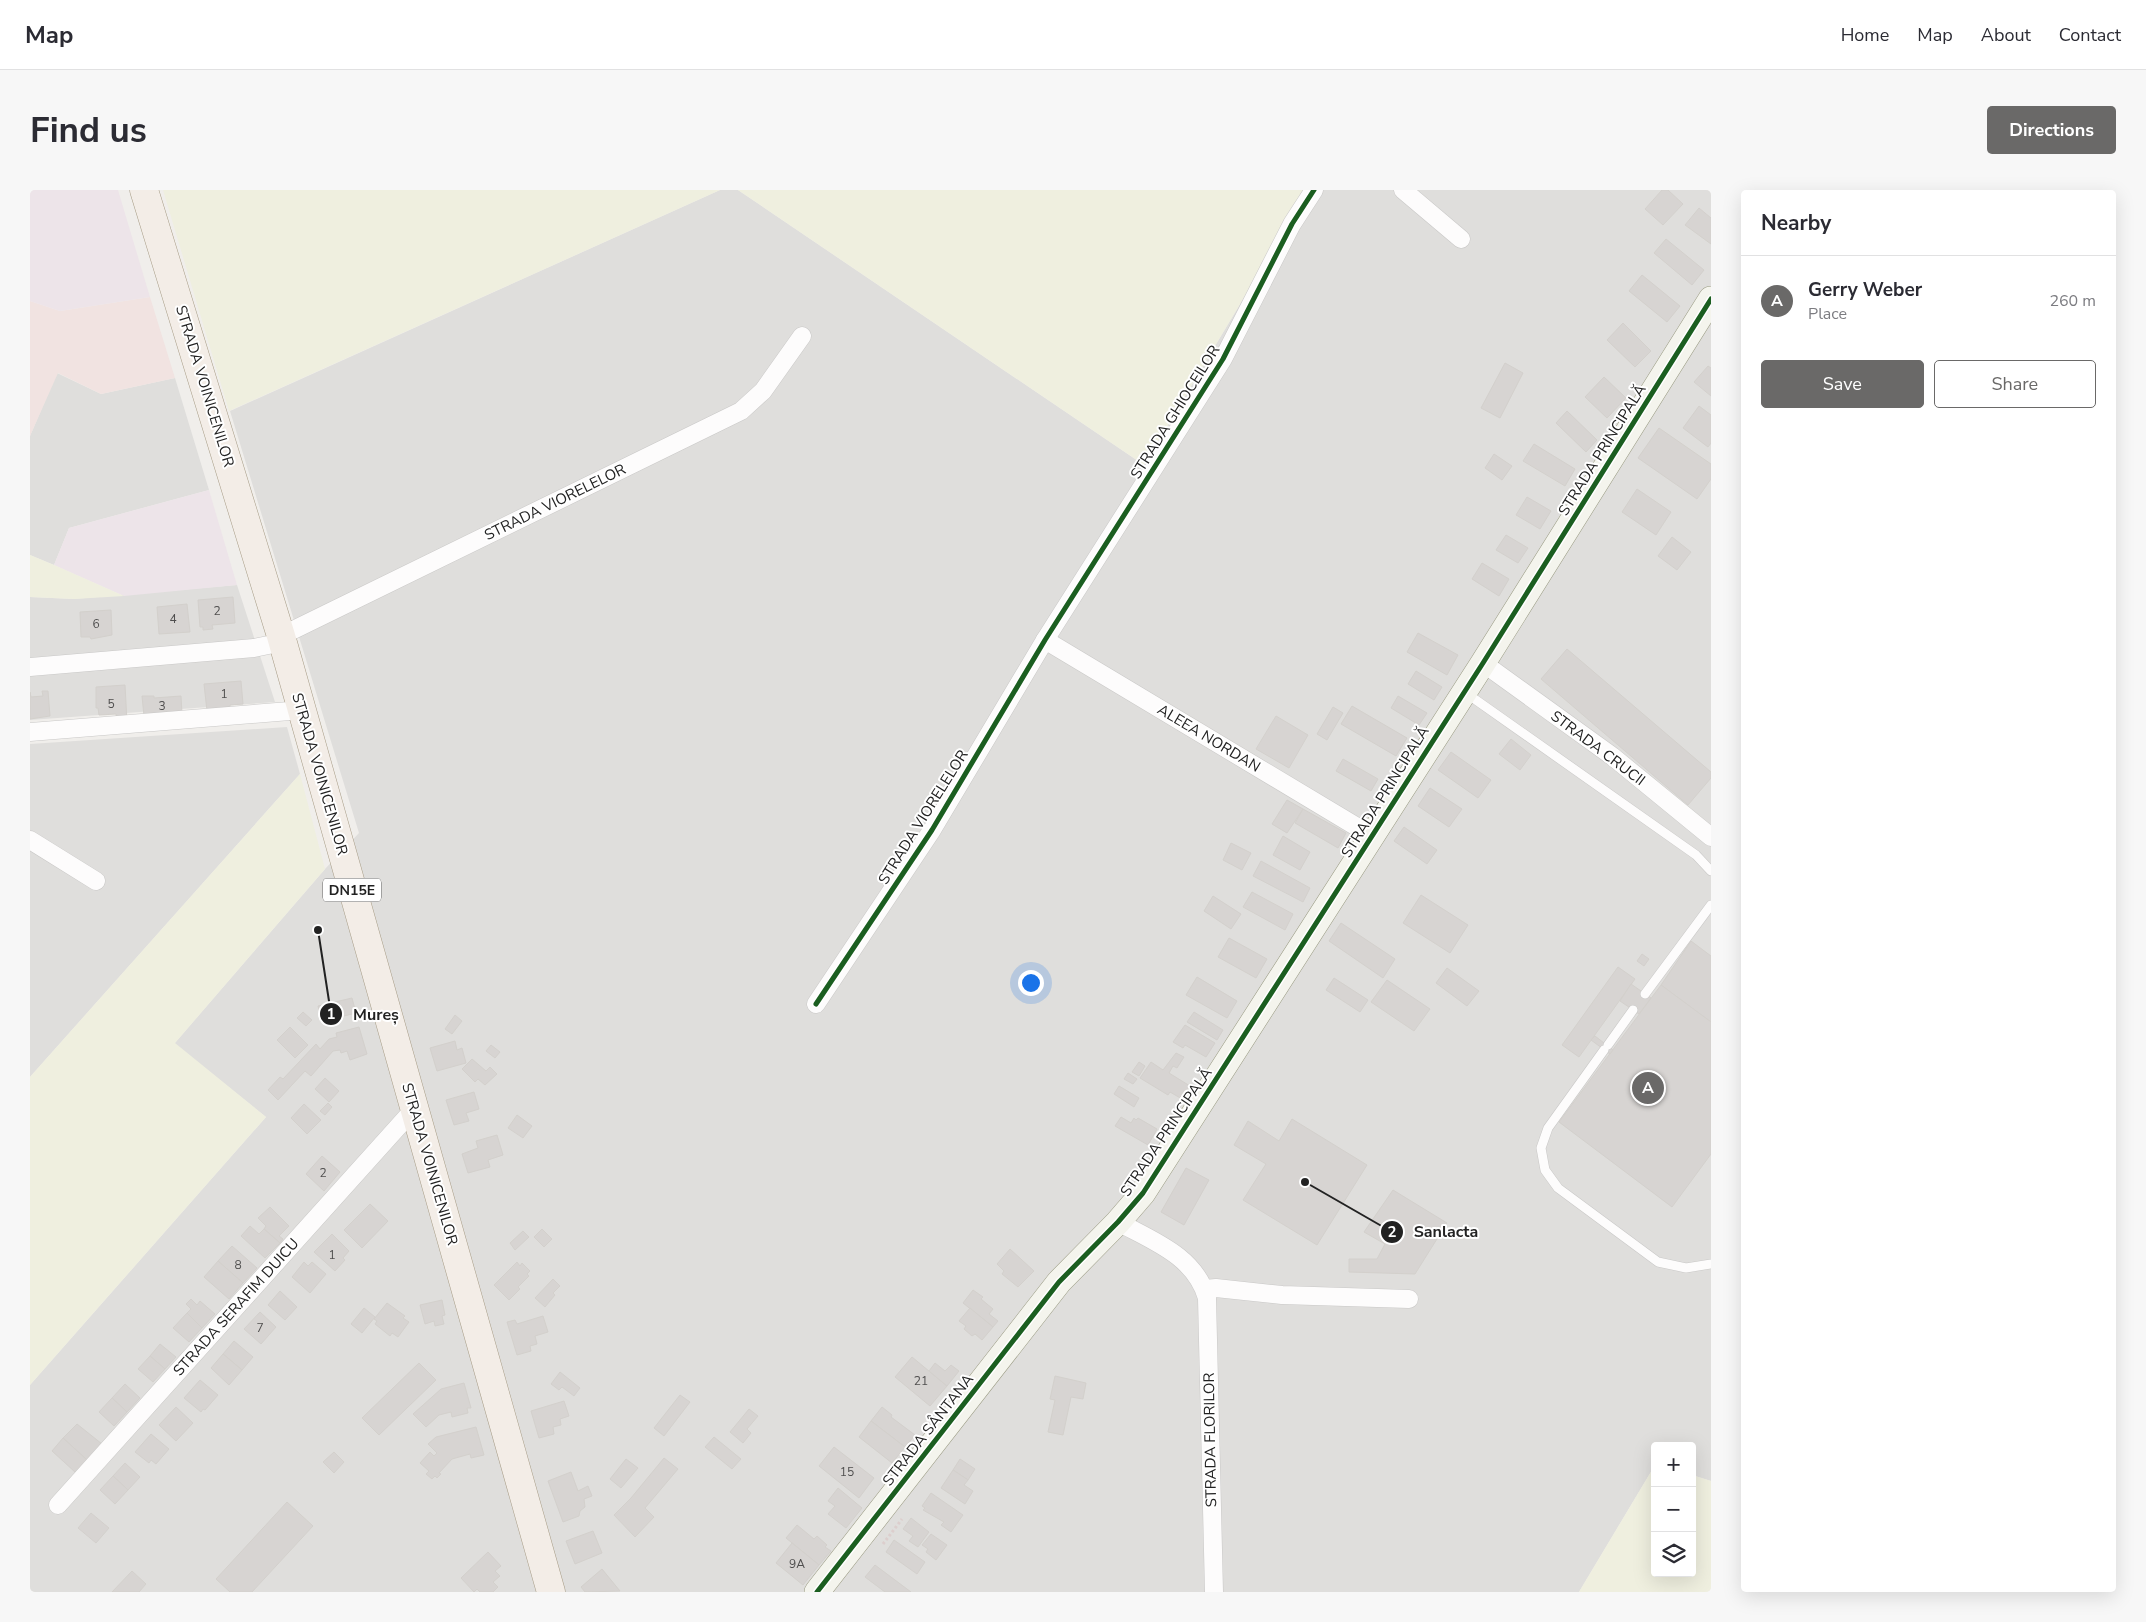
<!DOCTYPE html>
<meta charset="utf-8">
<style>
body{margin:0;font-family:"Nunito Sans",sans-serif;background:#f7f7f7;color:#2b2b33}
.controls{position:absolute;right:15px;bottom:15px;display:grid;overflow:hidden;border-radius:5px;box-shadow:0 5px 20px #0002}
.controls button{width:45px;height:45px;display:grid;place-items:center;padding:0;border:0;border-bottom:1px solid #e1e1e2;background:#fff;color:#2b2b33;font:25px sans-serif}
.you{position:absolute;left:1000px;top:792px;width:18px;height:18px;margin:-12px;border:4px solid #fff;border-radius:50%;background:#1a73e8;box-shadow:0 0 0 8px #1a73e833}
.badge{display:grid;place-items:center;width:32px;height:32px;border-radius:50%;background:#6a6968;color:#fff;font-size:16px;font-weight:700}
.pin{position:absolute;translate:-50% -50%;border:2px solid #fff;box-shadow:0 1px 5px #0006}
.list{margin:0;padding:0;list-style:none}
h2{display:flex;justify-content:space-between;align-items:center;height:65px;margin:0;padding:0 20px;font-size:21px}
h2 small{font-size:16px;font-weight:400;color:#7c7c81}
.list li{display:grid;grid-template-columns:32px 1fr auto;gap:15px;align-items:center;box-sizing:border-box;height:90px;padding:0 20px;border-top:1px solid #e1e1e2}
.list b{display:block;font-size:19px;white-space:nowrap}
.list p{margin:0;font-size:16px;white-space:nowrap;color:#7c7c81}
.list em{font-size:16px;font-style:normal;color:#7c7c81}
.actions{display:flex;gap:10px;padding:15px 20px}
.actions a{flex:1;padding:11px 0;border:1px solid #6a6968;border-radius:5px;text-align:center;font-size:18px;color:#6a6968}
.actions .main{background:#6a6968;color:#fff}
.icon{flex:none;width:28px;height:28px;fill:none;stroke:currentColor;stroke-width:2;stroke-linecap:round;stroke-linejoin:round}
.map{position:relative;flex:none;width:1681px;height:1402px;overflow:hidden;border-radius:5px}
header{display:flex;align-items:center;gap:30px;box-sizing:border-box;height:70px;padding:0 25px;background:#fff;border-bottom:1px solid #e1e1e2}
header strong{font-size:24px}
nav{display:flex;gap:28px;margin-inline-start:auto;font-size:18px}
.intro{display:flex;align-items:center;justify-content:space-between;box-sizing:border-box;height:120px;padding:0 30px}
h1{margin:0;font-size:35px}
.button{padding:12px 22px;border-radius:5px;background:#6a6968;color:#fff;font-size:18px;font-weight:700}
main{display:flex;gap:30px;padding:0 30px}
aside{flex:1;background:#fff;border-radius:5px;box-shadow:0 5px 20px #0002}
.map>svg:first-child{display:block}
.residential{fill:#dfdedc}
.commercial{fill:#f1e3e1}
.industrial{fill:#ede4e9}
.farmland{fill:#efefdf}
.building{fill:#d7d4d2;stroke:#d3d0cc}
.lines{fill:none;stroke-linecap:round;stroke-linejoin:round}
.lane-casing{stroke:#c9c8c7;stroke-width:10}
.street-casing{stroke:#c9c8c7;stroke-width:19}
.secondary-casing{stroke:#999a82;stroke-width:26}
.primary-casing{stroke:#a79c86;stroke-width:29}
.path{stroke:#dccecd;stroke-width:3;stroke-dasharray:2.5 2.5;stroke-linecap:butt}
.lane{stroke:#fdfcfc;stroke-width:9}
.street{stroke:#fdfcfc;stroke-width:18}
.secondary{stroke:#f4f4ed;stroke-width:25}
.primary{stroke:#f3ede7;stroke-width:28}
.cycleway-casing{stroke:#fff;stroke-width:8}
.cycleway{stroke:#1b5e20;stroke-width:5}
.labels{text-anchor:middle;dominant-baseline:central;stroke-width:4;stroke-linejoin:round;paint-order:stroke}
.number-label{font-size:12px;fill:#4f4e4e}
.shield{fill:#fff;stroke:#646464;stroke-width:1}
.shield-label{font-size:14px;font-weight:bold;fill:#222}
.street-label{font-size:15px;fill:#222;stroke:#fff}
.leader{fill:none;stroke:#222;stroke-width:2}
.callout-dot{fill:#222;stroke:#fff;stroke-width:2}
.mark-label{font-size:15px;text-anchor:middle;font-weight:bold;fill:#fff}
.callout-label{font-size:16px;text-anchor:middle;font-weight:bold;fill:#222;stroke:#fff;stroke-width:4;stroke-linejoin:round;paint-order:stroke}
</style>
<header>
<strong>Map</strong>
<nav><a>Home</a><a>Map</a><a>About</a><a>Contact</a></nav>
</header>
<div class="intro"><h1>Find us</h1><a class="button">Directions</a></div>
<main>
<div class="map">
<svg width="1681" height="1402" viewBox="0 0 1681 1402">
<rect width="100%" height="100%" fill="#f0eeeb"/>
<g class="residential">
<polygon points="690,0 708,0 1114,275 1278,0 1681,0 1681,1291 1662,1285 1662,1256 1625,1256 1625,1275 1549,1402 0,1402 0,1195 236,927 144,854 295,679 329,643 200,221"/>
<polygon points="27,183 71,204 145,188 179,300 39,338 24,375 0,365 0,246"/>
<polygon points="207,395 245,512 0,530 0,407 44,409"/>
<polygon points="257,537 270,584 0,887 0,554"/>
</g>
<polygon class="commercial" points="120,107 145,188 71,204 28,183 0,246 0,111 30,121"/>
<g class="industrial">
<polygon points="0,0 88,0 120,107 30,121 0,111"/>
<polygon points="179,300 207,395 94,406 24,375 39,338"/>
</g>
<g class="farmland">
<polygon points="133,0 690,0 199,221"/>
<polygon points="708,0 1278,0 1114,275"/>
<polygon points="0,365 24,375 94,406 44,409 0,407"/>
<polygon points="270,584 295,679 145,853 236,927 0,1195 0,887"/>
<polygon points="1625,1275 1625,1383 1662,1383 1662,1285 1681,1291 1681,1402 1549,1402"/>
</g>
<g class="building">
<polygon points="1632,0 1638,0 1653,14 1633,35 1615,19"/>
<polygon points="1669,18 1681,28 1681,54 1655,35"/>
<polygon points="1636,49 1674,80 1662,95 1624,63"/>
<polygon points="1612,85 1650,116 1637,132 1599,101"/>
<polygon points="1593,133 1621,161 1605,177 1577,150"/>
<polygon points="1475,173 1493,183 1470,228 1451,218"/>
<polygon points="1678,176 1681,178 1681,206 1664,192"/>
<polygon points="1574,187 1596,208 1577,228 1555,207"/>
<polygon points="1669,216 1681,225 1681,253 1678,257 1653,238"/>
<polygon points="1537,221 1567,250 1556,262 1526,233"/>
<polygon points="1629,238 1681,274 1681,289 1667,309 1608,268"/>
<polygon points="1504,254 1545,279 1535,296 1493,271"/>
<polygon points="1464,264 1482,276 1472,290 1455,278"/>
<polygon points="1607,299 1641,322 1626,345 1592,322"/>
<polygon points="1497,307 1521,321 1510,339 1486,325"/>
<polygon points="1476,345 1498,358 1488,373 1466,360"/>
<polygon points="1642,347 1661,362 1647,380 1628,366"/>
<polygon points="1452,373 1479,389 1469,406 1442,389"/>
<polygon points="203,407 205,433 182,435 183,439 173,440 173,437 170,437 168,410"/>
<polygon points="157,414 160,442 129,444 127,417"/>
<polygon points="81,420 82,445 61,449 60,447 51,447 50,422"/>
<polygon points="1388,443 1428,465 1417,485 1377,462"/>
<polygon points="1537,459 1681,582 1681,588 1658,615 1511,489"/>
<polygon points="1386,481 1412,497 1404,510 1378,494"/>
<polygon points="211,491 213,514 200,515 200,519 177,521 174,494"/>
<polygon points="95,495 97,532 87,532 86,524 69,525 68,518 66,518 66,497"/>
<polygon points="12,501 18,501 20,526 0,529 0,502 1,507 13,506"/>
<polygon points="112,506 124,506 124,508 151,506 152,524 114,526"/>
<polygon points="1368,506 1397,523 1389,535 1361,518"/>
<polygon points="1322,516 1377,548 1366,566 1311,534"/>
<polygon points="1303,517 1313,523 1297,550 1287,544"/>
<polygon points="1246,526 1278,545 1259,578 1226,559"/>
<polygon points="1481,549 1501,565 1490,580 1469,564"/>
<polygon points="1421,562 1461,590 1448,608 1408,580"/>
<polygon points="1313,569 1348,589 1341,601 1306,581"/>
<polygon points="1400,598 1432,619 1419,637 1388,616"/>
<polygon points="1257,610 1273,619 1257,643 1242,634"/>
<polygon points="1273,619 1316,643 1308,658 1265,633"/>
<polygon points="1374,637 1407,660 1397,674 1364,651"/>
<polygon points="1253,646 1280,662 1270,680 1243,665"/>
<polygon points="1201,653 1221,663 1212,680 1193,670"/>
<polygon points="1231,671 1280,698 1273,712 1223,686"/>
<polygon points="1222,702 1263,724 1255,740 1213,717"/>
<polygon points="1391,705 1438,735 1420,763 1373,733"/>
<polygon points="1183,706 1211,724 1201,739 1174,721"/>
<polygon points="1311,733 1365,769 1353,788 1299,751"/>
<polygon points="1199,748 1237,769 1226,788 1188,767"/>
<polygon points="1661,751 1681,766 1681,832 1631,795"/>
<polygon points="1612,764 1619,769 1614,776 1607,771"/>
<polygon points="1588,777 1605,789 1549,867 1532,855"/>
<polygon points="1417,778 1449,801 1437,816 1406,793"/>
<polygon points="1167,787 1207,811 1197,828 1156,805"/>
<polygon points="1304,788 1338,810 1330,822 1296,800"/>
<polygon points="1357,790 1400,819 1384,841 1341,812"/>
<polygon points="1601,794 1621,808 1609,824 1590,811"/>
<polygon points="1631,795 1681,832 1681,964 1642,1017 1529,932"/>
<polygon points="322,808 326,823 298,830 296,825 291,827 288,816"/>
<polygon points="273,822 282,830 276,836 267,828"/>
<polygon points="1164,822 1193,840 1187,850 1157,832"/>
<polygon points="425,825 432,831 422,844 415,839"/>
<polygon points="1155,835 1185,853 1176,867 1155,855 1153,858 1143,852"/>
<polygon points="260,837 278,855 265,868 247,850"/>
<polygon points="329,837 337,864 320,870 317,861 311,863 310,860 303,861 281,886 275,881 248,910 238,900 250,887 253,889 286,854 290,859 299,849 307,847 306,843"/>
<polygon points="1565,846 1583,860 1580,864 1561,850"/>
<polygon points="425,851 427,860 432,858 436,873 407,881 400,858"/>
<polygon points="461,855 470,862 465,868 456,861"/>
<polygon points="1146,863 1154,867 1147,878 1143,876 1139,883 1160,896 1152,909 1140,902 1138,905 1110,888 1121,872 1133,880"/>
<polygon points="442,869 456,881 460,877 467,884 455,895 448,889 445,892 432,879"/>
<polygon points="1109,872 1115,876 1109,886 1102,882"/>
<polygon points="1098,883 1107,889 1103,894 1094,889"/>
<polygon points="295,888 309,901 299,912 285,899"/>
<polygon points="1089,896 1109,908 1104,917 1084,904"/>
<polygon points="444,902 449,919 436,923 439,931 424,935 416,910"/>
<polygon points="298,913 302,917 295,925 290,921"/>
<polygon points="274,914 291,930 277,944 261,928"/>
<polygon points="487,925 502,936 493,948 478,938"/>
<polygon points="1091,927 1101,933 1104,928 1106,930 1108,928 1127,939 1118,955 1085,936"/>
<polygon points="1262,929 1337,975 1287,1055 1213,1010 1236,974 1204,955 1218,931 1249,951"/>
<polygon points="467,945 473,965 458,970 460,977 438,983 432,964 448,958 446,951"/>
<polygon points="292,966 310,982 294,1001 276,984"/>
<polygon points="1156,978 1179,990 1154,1035 1131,1022"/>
<polygon points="1363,1000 1417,1033 1385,1084 1319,1082 1319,1069 1347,1069 1355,1054 1334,1042"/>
<polygon points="340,1014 358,1031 332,1058 314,1040"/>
<polygon points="240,1017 259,1036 249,1046 253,1049 250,1053 234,1039 236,1036 228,1028"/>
<polygon points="220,1036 229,1044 234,1039 250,1053 235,1068 211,1046"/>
<polygon points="512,1039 522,1049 514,1057 504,1047"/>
<polygon points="493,1041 499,1047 485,1060 480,1053"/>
<polygon points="302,1044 319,1061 313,1068 315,1070 305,1081 284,1062"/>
<polygon points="202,1056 227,1078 213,1093 188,1071"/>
<polygon points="980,1059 1004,1081 988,1097 972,1084 974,1081 967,1074"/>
<polygon points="188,1071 213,1093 199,1109 174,1087"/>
<polygon points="274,1072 278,1076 282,1072 296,1084 280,1103 262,1087"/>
<polygon points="487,1072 490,1076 492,1073 500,1081 497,1084 499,1086 488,1097 490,1099 479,1110 464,1095"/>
<polygon points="523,1089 530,1096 523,1103 525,1105 515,1117 505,1108"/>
<polygon points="943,1100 953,1107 951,1109 963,1119 959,1124 968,1131 963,1137 933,1113"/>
<polygon points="250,1101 267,1117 255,1130 238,1115"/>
<polygon points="161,1109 167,1115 170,1111 185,1124 172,1138 157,1123 161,1119 156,1114"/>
<polygon points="412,1110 415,1125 412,1126 414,1134 405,1136 404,1131 395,1134 390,1115"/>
<polygon points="357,1113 375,1126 373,1128 379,1132 368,1147 362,1143 360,1146 345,1134 347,1131 344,1129"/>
<polygon points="334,1118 345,1127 332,1143 321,1134"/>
<polygon points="940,1118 963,1137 952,1150 945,1144 942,1146 934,1139 936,1136 929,1131"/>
<polygon points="230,1122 246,1137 231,1154 214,1139"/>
<polygon points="157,1123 172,1138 159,1152 143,1138"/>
<polygon points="513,1126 518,1142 505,1146 507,1154 500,1156 501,1161 487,1165 477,1132 485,1130 487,1134"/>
<polygon points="204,1151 223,1167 212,1180 193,1164"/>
<polygon points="130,1154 146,1167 135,1179 120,1166"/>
<polygon points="193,1164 212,1180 199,1195 181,1178"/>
<polygon points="120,1166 135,1179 123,1192 108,1179"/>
<polygon points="882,1167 917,1196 900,1216 865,1187"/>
<polygon points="389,1173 406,1190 349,1245 332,1228"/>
<polygon points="905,1173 915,1181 921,1175 929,1181 917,1196 899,1181"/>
<polygon points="530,1182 550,1198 544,1206 532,1197 529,1200 521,1194"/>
<polygon points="1025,1186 1056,1193 1053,1209 1041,1207 1033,1245 1018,1242 1025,1210 1020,1209"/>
<polygon points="170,1190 188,1205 175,1220 173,1219 171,1222 154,1208"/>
<polygon points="434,1193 441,1218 437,1218 438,1223 422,1227 421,1222 409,1225 396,1237 383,1224 411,1199"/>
<polygon points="95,1194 110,1208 97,1222 82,1208"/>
<polygon points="650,1205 660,1212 634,1246 624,1238"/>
<polygon points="82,1208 97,1222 84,1236 69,1222"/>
<polygon points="534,1211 539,1226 530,1229 531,1235 523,1237 524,1244 509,1248 501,1221"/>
<polygon points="146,1217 163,1233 146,1251 129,1235"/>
<polygon points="852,1217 862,1225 861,1227 885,1245 875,1257 841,1231"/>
<polygon points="719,1219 728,1226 717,1239 721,1243 713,1253 700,1242"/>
<polygon points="841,1231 875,1257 862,1273 829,1247"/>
<polygon points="47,1234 72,1254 57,1270 33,1248"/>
<polygon points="446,1237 454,1265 441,1268 440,1264 422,1269 409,1283 411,1284 407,1288 405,1286 402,1289 396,1284 399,1281 390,1273 400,1262 404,1266 407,1263 398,1254 406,1247"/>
<polygon points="121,1244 139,1259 126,1274 121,1270 119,1273 105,1262"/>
<polygon points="684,1247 711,1269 702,1279 675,1257"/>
<polygon points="33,1248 57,1270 45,1282 22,1261"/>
<polygon points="804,1257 844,1288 829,1308 789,1276"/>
<polygon points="304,1262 314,1272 304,1283 293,1272"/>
<polygon points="634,1268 648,1279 615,1318 624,1327 605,1347 584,1325 601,1308"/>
<polygon points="596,1269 608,1278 591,1298 580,1289"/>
<polygon points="930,1269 945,1279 938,1290 923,1280"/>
<polygon points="95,1273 110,1287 98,1300 83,1286"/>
<polygon points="923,1280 938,1290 934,1295 943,1301 935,1314 911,1298"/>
<polygon points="541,1282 548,1301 558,1296 562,1306 554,1309 555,1317 550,1321 549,1326 533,1332 518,1291"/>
<polygon points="83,1286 98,1300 85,1314 70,1300"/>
<polygon points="808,1298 832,1318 816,1338 798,1324 805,1316 798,1311"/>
<polygon points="901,1303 933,1325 921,1342 911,1335 914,1332 893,1320 895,1318 892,1316"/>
<polygon points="257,1312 283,1336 222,1402 200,1402 186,1389"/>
<polygon points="61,1323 79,1338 66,1353 48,1338"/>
<polygon points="881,1328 899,1342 888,1357 879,1351 883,1346 873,1339"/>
<polygon points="767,1335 784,1349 787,1346 797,1355 795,1357 801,1361 789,1375 756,1348"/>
<polygon points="563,1341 572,1363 545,1374 536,1351"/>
<polygon points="901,1344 917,1355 906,1370 896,1362 898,1359 892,1355"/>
<polygon points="864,1350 895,1372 887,1384 856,1362"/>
<polygon points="762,1353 789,1375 773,1395 746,1373"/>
<polygon points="458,1362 471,1376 465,1381 470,1386 463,1392 468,1397 463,1402 450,1402 447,1399 444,1402 431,1388"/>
<polygon points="845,1375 881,1402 855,1402 835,1387"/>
<polygon points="572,1379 590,1401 555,1402 551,1397"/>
<polygon points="102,1381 116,1394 109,1402 82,1402"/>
</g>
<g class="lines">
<g class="lane-casing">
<g id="lane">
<polyline points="1436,503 1666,665 1681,681"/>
<polyline points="1615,804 1681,715"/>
<polyline points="1578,855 1603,820"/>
<polyline points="1574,860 1518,938 1511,958 1515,980 1528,998 1628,1072 1656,1078 1681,1074"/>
</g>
</g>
<g class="street-casing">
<g id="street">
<polyline points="1373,0 1431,49"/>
<polyline points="251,446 711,221 733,201 772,146"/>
<polyline points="1015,450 1342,646"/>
<polyline points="1453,473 1582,566 1681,647"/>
<polyline points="0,477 224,458 253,452"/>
<polyline points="0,542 272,520"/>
<polyline points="0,650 66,691"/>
<polyline points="786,814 902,640 1015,450 1193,169 1262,34 1284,0"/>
<path d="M1088,1032C1123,1051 1165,1066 1177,1108L1184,1402"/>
<polyline points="1175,1099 1186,1098 1252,1105 1379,1109"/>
<polyline points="28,1315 384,919"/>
</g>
</g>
<g class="secondary-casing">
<polyline id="secondary" points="787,1402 1029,1092 1088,1032 1113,1003 1453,473 1681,109"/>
</g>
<g class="primary-casing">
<polyline id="primary" points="114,0 251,446 521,1402"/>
</g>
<polyline class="path" points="853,1354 872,1329"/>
<use href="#lane" class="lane"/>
<use href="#street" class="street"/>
<use href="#secondary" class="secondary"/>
<use href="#primary" class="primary"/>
<g class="cycleway-casing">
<g id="cycleway">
<polyline points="786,814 902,640 1015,450 1193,169 1262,34 1284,0"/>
<polyline points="787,1402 1029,1092 1088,1032 1113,1003 1453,473 1681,109"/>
</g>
</g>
<use href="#cycleway" class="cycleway"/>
</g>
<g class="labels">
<g class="number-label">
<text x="187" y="421">2</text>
<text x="143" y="429">4</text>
<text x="66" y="434">6</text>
<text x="194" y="504">1</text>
<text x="81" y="514">5</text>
<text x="132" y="516">3</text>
<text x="293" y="983">2</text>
<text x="302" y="1065">1</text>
<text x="208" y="1075">8</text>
<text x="230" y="1138">7</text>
<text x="891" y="1191">21</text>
<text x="817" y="1282">15</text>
<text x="767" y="1374">9A</text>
</g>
<rect class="shield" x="293" y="688.5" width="58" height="23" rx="4"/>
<g class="shield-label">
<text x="322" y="700">DN15E</text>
</g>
<g class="street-label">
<text transform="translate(175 196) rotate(73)">STRADA VOINICENILOR</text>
<text transform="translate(1145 222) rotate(-58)">STRADA GHIOCEILOR</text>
<text transform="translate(1572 260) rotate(-58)">STRADA PRINCIPALĂ</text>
<text transform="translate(525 312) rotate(-26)">STRADA VIORELELOR</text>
<text transform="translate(1179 548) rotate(31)">ALEEA NORDAN</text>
<text transform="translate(1568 558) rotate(37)">STRADA CRUCII</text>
<text transform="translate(290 584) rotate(74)">STRADA VOINICENILOR</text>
<text transform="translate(1355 602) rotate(-58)">STRADA PRINCIPALĂ</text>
<text transform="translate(893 627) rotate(-58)">STRADA VIORELELOR</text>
<text transform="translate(1136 942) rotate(-56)">STRADA PRINCIPALĂ</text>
<text transform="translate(400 974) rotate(74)">STRADA VOINICENILOR</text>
<text transform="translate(206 1117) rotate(-48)">STRADA SERAFIM DUICU</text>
<text transform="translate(898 1240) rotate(-52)">STRADA SÂNTANA</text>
<text transform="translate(1180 1250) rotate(-91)">STRADA FLORILOR</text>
</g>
</g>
<path class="leader" d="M288 740L301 824M1275 992L1362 1042"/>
<g class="callout-dot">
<circle cx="288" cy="740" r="5"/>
<circle cx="1275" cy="992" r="5"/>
<circle cx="301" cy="824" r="12"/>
<circle cx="1362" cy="1042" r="12"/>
</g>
<g class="mark-label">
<text x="301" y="829">1</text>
<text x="1362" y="1047">2</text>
</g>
<g class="callout-label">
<text x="346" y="830">Mureș</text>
<text x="1416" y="1047">Sanlacta</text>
</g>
</svg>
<div class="controls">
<button>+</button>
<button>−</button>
<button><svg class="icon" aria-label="layers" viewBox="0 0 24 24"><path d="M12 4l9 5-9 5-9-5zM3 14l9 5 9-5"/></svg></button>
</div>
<div class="you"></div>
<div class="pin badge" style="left:1618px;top:898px">A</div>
</div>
<aside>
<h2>Nearby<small></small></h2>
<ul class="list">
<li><span class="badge">A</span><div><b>Gerry Weber</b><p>Place</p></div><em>260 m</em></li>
</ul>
<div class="actions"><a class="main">Save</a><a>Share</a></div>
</aside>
</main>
